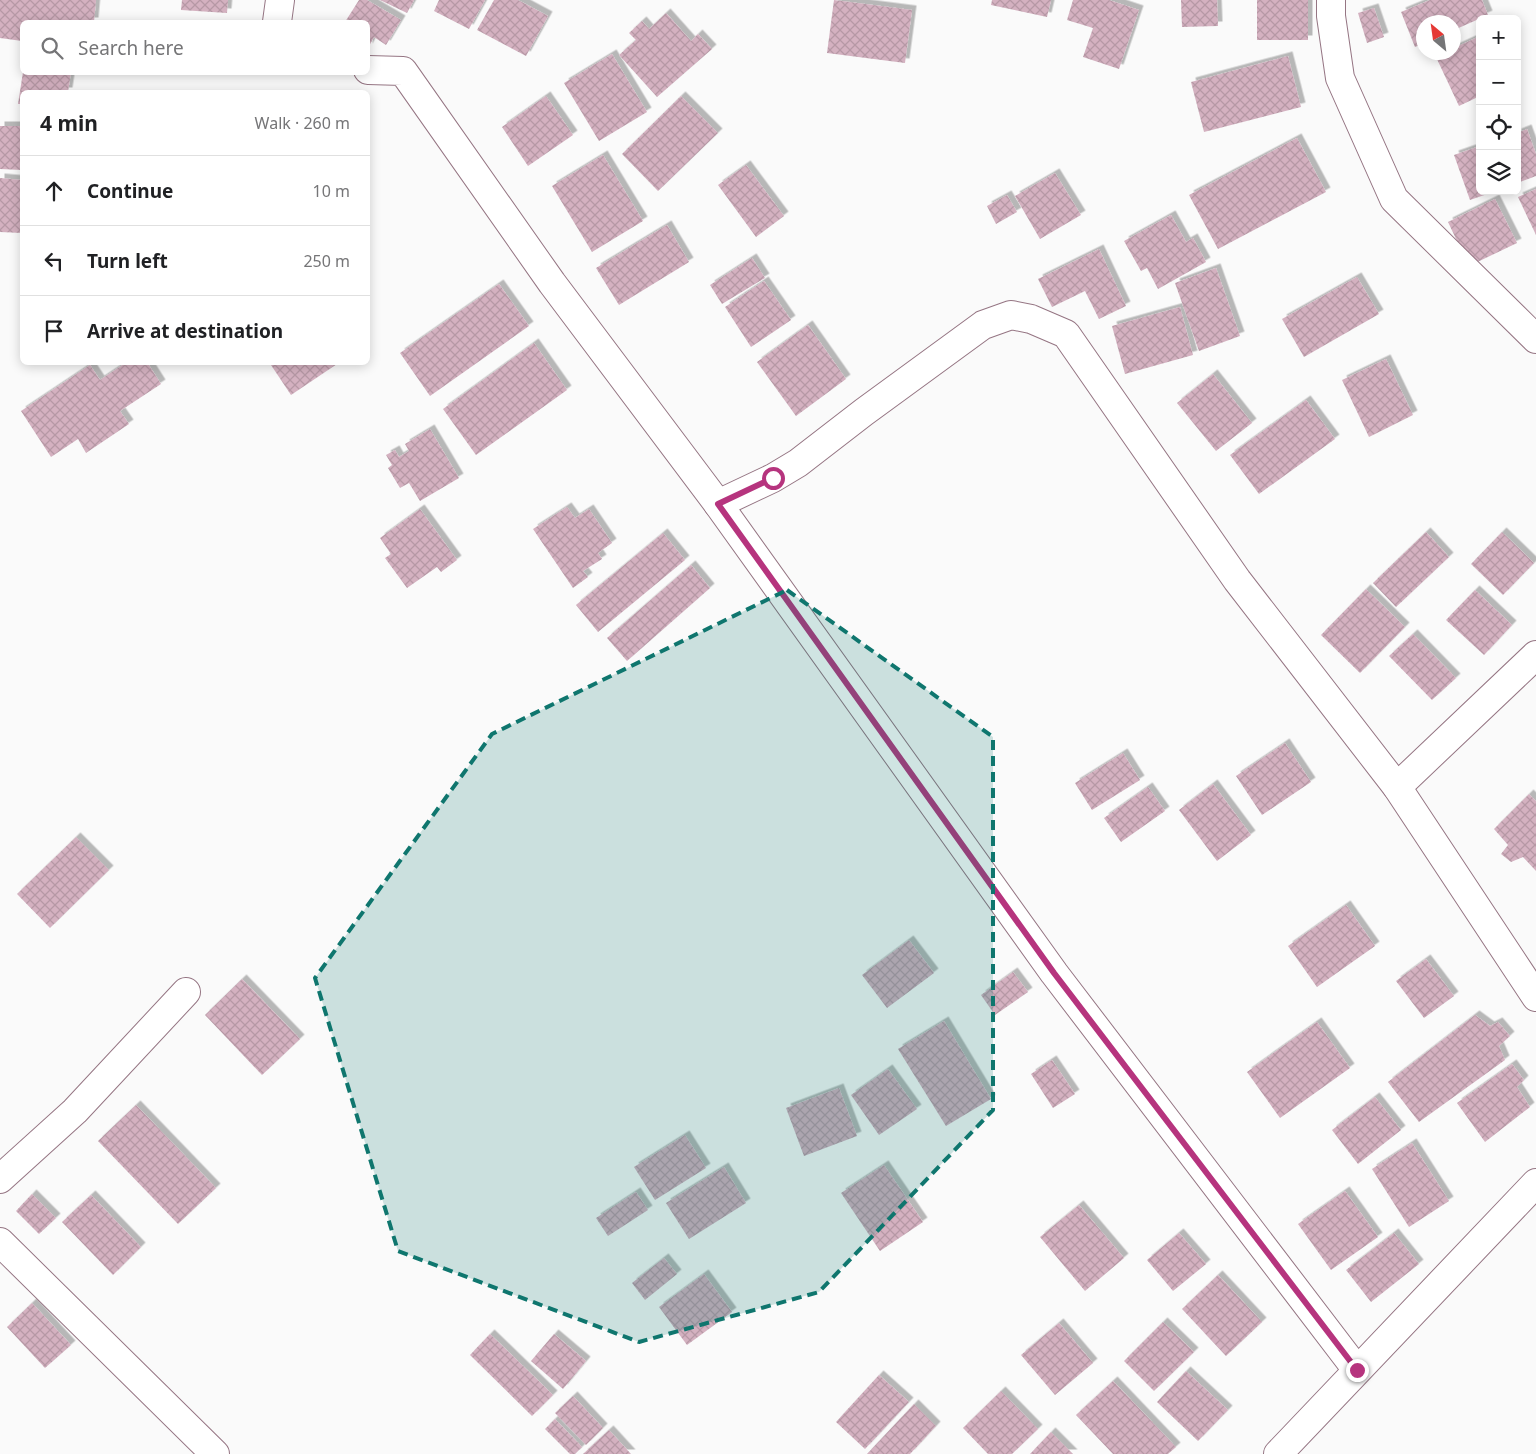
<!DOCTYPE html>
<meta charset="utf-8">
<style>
body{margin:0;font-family:"Noto Sans",sans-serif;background:#f6f6f6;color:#202124}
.controls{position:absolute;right:15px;top:15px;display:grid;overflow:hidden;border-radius:8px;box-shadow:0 2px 12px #0003}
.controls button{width:45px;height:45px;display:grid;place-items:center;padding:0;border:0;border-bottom:1px solid #e0e0e0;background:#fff;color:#202124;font:25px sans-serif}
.compass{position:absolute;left:1416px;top:15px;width:45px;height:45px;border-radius:50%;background:#fff;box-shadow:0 2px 12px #0003;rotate:331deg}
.stop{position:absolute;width:15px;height:15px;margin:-11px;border:4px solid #b6347e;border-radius:50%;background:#fff}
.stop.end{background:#b6347e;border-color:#fff;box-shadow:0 1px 5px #0008}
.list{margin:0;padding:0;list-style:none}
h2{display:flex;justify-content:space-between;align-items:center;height:65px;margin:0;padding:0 20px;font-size:21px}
h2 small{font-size:16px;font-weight:400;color:#757577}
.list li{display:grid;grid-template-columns:32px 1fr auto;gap:15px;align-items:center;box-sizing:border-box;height:70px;padding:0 20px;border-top:1px solid #e0e0e0}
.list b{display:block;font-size:19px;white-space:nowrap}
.list em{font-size:16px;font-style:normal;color:#757577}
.icon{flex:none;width:28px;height:28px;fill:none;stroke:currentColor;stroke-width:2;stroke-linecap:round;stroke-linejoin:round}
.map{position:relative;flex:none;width:1536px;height:1454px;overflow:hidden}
.search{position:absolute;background:#fff;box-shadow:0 2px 12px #0003;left:20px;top:20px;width:350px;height:55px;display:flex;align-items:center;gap:12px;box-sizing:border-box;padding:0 18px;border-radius:8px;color:#757577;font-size:19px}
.panel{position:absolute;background:#fff;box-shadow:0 2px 12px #0003;left:20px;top:90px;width:350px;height:275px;border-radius:8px}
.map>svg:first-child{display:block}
.building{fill:url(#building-cross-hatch);filter:url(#shadow)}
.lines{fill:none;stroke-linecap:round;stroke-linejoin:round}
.minor-casing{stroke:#957583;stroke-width:30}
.minor{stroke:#fff;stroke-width:28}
.route{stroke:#b6347e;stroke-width:6}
.marked{fill:#0f766e;fill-opacity:0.2;stroke:#0f766e;stroke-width:4;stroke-dasharray:10 6;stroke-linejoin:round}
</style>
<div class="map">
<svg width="1536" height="1454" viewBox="0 0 1536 1454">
<defs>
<pattern id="building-cross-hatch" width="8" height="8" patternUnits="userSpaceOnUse" patternTransform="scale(1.25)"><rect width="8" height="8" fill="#d4b1c0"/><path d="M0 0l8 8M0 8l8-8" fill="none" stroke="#b698a5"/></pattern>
<filter id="shadow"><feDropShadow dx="4.5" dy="-4.5" stdDeviation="0" flood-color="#0004"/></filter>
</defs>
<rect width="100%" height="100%" fill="#fafafa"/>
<g class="building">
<polygon points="0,0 96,0 94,22 22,22 22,41 0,38"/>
<polygon points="182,0 228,0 227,13 181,10"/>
<polygon points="359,0 367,0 401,20 386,45 374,37 368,48 368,22 345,22"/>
<polygon points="380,0 414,0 407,13"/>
<polygon points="439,0 485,0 469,29 434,11"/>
<polygon points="494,0 518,0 548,16 526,56 477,30"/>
<polygon points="834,0 912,10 905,63 827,53"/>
<polygon points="992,0 1051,0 1047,17 991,5"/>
<polygon points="1073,0 1109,0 1139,10 1119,69 1083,57 1093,28 1067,20"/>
<polygon points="1181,0 1217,0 1218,26 1182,27"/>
<rect x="1257" y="0" width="51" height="40"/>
<polygon points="1430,0 1482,0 1488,15 1454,30 1454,22 1424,22 1424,43 1415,47 1401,12"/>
<polygon points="1374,8 1384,37 1367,43 1358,13"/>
<polygon points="666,13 691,41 698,34 712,49 657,97 619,55 636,40 629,33 642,21 649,29"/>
<polygon points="1480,36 1480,96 1459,106 1436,57 1445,52 1454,52 1454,48"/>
<polygon points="612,54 647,112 599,141 564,83"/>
<polygon points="1288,56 1301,107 1204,132 1191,82"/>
<polygon points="23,72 71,72 68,92 22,92 22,104 18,104"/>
<polygon points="546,96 573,135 528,166 502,127"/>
<polygon points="681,96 718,133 658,191 622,154"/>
<polygon points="0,126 22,126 22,170 0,169"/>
<polygon points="1527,129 1536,154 1536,176 1517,183 1517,133"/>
<polygon points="1297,138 1326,192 1218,249 1189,195"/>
<polygon points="1480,146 1480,191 1493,192 1470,200 1454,155"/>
<polygon points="603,155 643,221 592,252 552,186"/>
<polygon points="746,165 784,216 756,237 718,185"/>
<polygon points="1055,173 1081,215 1040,239 1015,196"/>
<polygon points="0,178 22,180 22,233 0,232"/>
<polygon points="1536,189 1536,235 1518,197"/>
<polygon points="1007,195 1017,212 996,224 987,206"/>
<polygon points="1495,199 1517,243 1469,266 1448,222"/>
<polygon points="1171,215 1186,242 1193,238 1206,262 1158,289 1147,268 1141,271 1124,241"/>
<polygon points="667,225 689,262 619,305 596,268"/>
<polygon points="1099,249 1126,306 1099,319 1085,291 1052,307 1038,279"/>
<polygon points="752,258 765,278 722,304 710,285"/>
<polygon points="1216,268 1240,336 1199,351 1175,283"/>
<polygon points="1357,277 1379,314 1304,357 1282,319"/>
<polygon points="764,281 791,320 751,347 725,307"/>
<polygon points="499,284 529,326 430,396 400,353"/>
<polygon points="1180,307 1193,355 1125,374 1112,326"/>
<polygon points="808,325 846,379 796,416 757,362"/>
<polygon points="534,343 567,390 476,455 443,409"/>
<polygon points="1386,359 1413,415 1369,437 1342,380"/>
<polygon points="127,362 147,362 161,384 120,411 129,424 86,453 78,439 51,457 21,411 90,365 100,380"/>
<polygon points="269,362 340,362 291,395"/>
<polygon points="1213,374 1252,423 1216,451 1177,403"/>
<polygon points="1306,400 1335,439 1259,494 1230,455"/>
<polygon points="430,429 459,478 420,501 409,483 400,488 388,468 392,465 386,455 395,450 399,457 409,451 405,444"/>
<polygon points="567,507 575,518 589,509 612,543 598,553 602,559 583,571 588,577 573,588 533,529"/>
<polygon points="420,509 457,560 441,572 437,567 407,588 385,558 391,554 380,538"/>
<polygon points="1426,532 1449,557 1396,607 1373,583"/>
<polygon points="1502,532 1534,563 1503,595 1471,564"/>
<polygon points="663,533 685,560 598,632 576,605"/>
<polygon points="691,565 710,588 627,661 607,638"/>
<polygon points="1366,589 1405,627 1360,673 1321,635"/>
<polygon points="1475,590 1512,625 1484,655 1446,620"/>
<polygon points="1413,634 1456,678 1432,700 1389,656"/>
<polygon points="1285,743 1311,782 1262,815 1236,776"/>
<polygon points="1123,753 1140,780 1092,810 1075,783"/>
<polygon points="1213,784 1251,835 1217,861 1179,810"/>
<polygon points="1148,787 1165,811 1121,842 1104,818"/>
<polygon points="1529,794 1536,801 1536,871 1523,857 1511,862 1501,854 1508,845 1494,829"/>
<polygon points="76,837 109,870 50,928 17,894"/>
<polygon points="1346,905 1375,946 1317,987 1288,946"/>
<polygon points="909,940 934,973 887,1008 862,975"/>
<polygon points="1426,959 1454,996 1424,1018 1396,981"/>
<polygon points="1013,972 1028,992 995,1015 981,995"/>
<polygon points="242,979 300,1039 262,1075 205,1015"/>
<polygon points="1475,1015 1490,1026 1498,1022 1510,1036 1499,1046 1505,1060 1419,1122 1388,1082"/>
<polygon points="944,1021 991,1099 946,1126 898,1049"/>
<polygon points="1317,1022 1350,1068 1280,1118 1247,1072"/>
<polygon points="1052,1060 1075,1094 1053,1108 1031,1074"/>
<polygon points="1512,1064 1524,1080 1517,1087 1530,1107 1485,1142 1457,1103"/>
<polygon points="888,1069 917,1109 879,1135 851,1095"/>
<polygon points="839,1088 857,1136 804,1156 786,1108"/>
<polygon points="1375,1097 1401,1130 1358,1164 1332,1130"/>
<polygon points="136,1105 216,1188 178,1224 98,1141"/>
<polygon points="685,1135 706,1168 655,1200 634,1167"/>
<polygon points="1412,1143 1449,1201 1409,1227 1372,1169"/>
<polygon points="884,1165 923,1222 880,1251 841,1193"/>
<polygon points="724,1167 746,1203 689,1239 666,1203"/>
<polygon points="1345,1191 1378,1237 1331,1270 1298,1224"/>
<polygon points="636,1192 648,1210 608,1236 596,1218"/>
<polygon points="32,1194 56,1218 39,1234 16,1211"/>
<polygon points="91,1195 141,1247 113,1275 62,1222"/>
<polygon points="1079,1205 1124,1258 1085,1291 1040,1237"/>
<polygon points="1179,1233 1206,1264 1173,1291 1147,1260"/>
<polygon points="1394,1233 1419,1264 1371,1302 1346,1270"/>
<polygon points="664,1258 677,1274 645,1300 632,1283"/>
<polygon points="704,1274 732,1312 687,1345 659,1307"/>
<polygon points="1218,1275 1262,1322 1226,1356 1182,1309"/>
<polygon points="32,1303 71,1345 45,1368 7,1327"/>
<polygon points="1163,1322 1194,1352 1154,1391 1124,1361"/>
<polygon points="1059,1323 1093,1363 1055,1395 1021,1355"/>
<polygon points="490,1334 553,1395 532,1416 470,1355"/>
<polygon points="554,1334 586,1361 563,1389 531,1361"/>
<polygon points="1186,1371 1228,1410 1198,1441 1157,1402"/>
<polygon points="879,1375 909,1402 865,1449 836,1422"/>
<polygon points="1113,1381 1176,1447 1168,1454 1113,1454 1076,1415"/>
<polygon points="1001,1391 1038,1429 1012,1454 988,1454 963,1428"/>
<polygon points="573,1396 603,1428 586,1445 555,1413"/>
<polygon points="914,1404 936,1426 910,1454 867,1454"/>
<polygon points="555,1419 582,1447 575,1454 570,1454 545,1429"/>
<polygon points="609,1430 631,1454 583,1454"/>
<polygon points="1051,1432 1073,1454 1030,1454"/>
</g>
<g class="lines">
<g class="minor-casing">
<g id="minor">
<polyline points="1331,0 1331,16 1340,78 1394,199 1536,339"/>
<polyline points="277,22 280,0"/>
<polyline points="368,70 403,71 552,283 718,504 1054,973 1357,1370"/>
<polyline points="718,504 773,478 798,463 864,412 983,325 1011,315 1031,319 1066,334 1237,580 1397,787 1536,997"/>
<polyline points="1397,787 1536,655"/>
<polyline points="0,1179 75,1111 186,992"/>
<polyline points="0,1242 215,1454"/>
<polyline points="1278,1454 1536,1183"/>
</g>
</g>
<use href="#minor" class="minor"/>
</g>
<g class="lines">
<polyline class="route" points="773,478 718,504 1054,973 1357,1370"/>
</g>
<path class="marked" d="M787,590L993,737V1110L819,1292L639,1342L398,1251L315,978L492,734Z"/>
</svg>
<div class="controls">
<button>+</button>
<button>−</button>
<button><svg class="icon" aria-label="locate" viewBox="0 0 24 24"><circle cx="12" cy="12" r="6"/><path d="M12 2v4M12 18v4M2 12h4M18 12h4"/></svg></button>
<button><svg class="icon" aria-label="layers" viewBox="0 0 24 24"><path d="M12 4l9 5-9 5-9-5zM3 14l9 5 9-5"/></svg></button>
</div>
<svg class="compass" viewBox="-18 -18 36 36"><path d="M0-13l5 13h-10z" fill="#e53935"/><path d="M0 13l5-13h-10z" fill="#757577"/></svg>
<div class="stop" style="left:773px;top:478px"></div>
<div class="stop end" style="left:1357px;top:1370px"></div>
<div class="search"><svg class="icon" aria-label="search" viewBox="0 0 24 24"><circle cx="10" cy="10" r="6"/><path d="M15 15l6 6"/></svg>Search here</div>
<section class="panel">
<h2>4 min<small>Walk · 260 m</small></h2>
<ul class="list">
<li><svg class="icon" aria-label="ahead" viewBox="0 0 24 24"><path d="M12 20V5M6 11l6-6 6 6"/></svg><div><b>Continue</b></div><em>10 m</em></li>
<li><svg class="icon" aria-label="left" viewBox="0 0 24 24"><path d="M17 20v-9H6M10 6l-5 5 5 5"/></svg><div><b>Turn left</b></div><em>250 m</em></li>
<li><svg class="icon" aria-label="arrive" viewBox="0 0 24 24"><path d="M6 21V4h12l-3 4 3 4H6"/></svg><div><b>Arrive at destination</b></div></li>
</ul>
</section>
</div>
